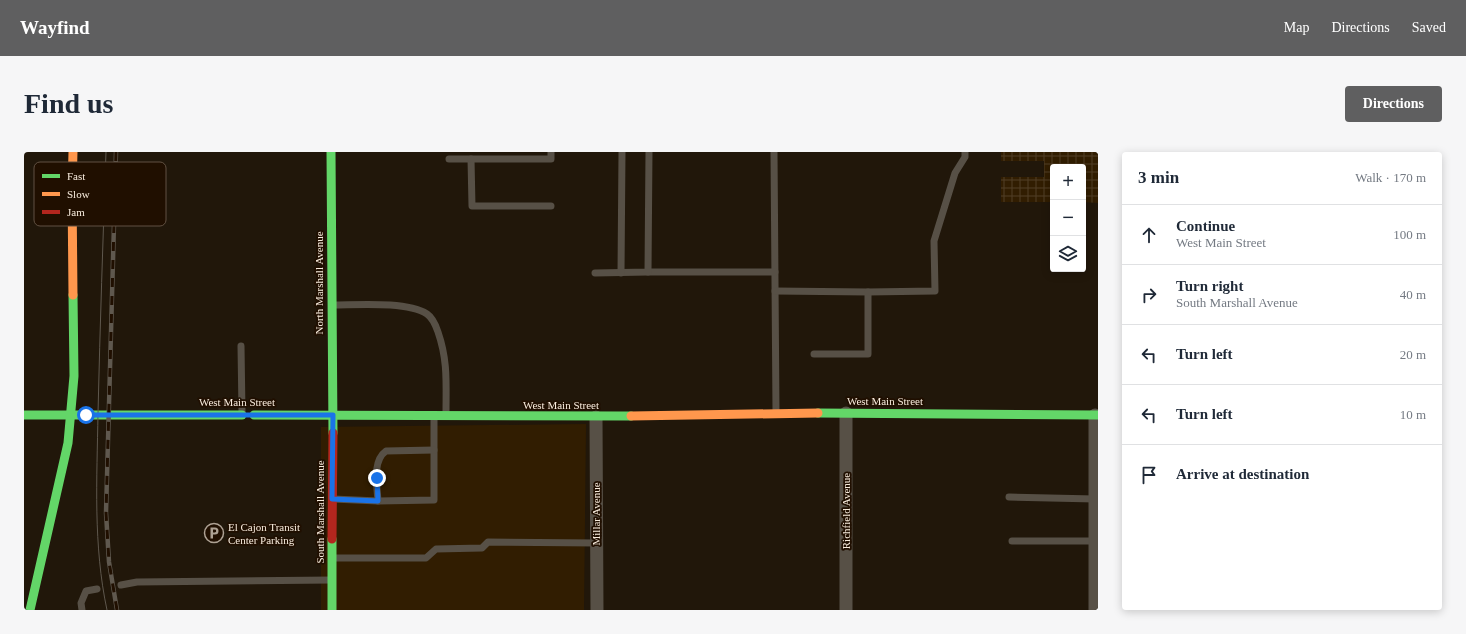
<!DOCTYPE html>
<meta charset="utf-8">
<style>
body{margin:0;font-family:Georgia,serif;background:#f6f6f7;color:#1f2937}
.controls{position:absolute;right:12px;top:12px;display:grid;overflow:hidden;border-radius:4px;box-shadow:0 2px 10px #0003}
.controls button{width:36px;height:36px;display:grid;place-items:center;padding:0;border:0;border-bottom:1px solid #e0e1e3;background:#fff;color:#1f2937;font:20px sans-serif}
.stop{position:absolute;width:12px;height:12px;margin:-9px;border:3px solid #1a73e8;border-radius:50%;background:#fff}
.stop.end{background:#1a73e8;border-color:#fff;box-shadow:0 1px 4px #0008}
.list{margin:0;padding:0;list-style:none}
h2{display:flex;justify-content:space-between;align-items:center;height:52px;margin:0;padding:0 16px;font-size:17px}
h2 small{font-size:13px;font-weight:400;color:#747a83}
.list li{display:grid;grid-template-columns:26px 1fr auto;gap:12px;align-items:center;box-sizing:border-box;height:60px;padding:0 16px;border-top:1px solid #e0e1e3}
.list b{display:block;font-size:15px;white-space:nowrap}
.list p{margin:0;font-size:13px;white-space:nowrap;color:#747a83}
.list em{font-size:13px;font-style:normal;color:#747a83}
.icon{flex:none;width:22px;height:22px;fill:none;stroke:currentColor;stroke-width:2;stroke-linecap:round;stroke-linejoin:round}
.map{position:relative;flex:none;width:1074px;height:458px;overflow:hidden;border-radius:4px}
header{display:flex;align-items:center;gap:24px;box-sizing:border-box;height:56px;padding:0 20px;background:#5f5f60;color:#fff}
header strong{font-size:19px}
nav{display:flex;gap:22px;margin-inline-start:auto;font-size:14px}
.intro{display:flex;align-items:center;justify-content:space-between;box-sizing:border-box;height:96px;padding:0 24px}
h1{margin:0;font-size:28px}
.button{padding:10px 18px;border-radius:4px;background:#5f5f60;color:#fff;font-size:14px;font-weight:700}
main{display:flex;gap:24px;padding:0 24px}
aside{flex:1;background:#fff;border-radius:4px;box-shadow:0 2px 10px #0003}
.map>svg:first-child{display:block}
.built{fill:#311d01}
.industrial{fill:url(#industrial-grid)}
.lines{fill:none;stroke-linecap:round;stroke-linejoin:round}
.lane{stroke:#575046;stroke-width:7}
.street{stroke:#575046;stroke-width:13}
.fast{stroke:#63d668;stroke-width:9}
.slow{stroke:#ff974d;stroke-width:9}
.jam{stroke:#b3261e;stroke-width:9}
.tram{stroke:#5f584e;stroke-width:1}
.rail-casing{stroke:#5f584e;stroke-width:4.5}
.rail{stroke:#200f00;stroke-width:3;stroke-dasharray:9;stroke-linecap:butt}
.route{stroke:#1a73e8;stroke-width:5}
.labels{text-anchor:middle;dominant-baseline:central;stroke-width:3.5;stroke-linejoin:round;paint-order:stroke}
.street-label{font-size:11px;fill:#f8ecdd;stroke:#200f00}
.poi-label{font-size:11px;fill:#f8ecdd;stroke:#200f00;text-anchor:start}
.key{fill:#200f00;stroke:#615142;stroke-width:1}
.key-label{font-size:11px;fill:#f8ecdd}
</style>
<header>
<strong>Wayfind</strong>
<nav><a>Map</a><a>Directions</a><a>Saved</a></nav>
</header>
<div class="intro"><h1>Find us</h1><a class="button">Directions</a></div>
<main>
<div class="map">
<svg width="1074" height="458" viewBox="0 0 1074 458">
<defs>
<pattern id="industrial-grid" width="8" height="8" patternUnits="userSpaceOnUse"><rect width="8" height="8" fill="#311d01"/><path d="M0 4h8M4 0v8" fill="none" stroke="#503e26"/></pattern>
</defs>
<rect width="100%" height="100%" fill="#21170a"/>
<polygon class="built" points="562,272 560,458 297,458 297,275"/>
<polygon class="industrial" points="977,0 1074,0 1074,51 1059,50 1059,15 1029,15 1029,50 977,50 977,25 1020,25 1020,9 977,9"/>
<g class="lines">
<g class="lane">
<polyline points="750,0 752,260"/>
<polyline points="425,7 447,7 448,54 527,54"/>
<polyline points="447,7 527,7 527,0"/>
<polyline points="624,120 751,120"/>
<polyline points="571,121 624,120 625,0"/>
<polyline points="597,121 598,0"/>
<polyline points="751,139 844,140 844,202 790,202"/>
<polyline points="844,140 911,139 910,89 931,21 941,5 941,0"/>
<path d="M309,153C333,153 382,149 403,162C409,166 412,174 414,180C424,209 422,231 422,262"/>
<polyline points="217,194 218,260"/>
<polyline points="985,345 1071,347"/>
<polyline points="309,347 354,349 410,348 410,266"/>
<path d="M354,349C353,333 348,309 362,299L410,298"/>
<polyline points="988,389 1071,389"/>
<polyline points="308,406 402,406 412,397 458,396 464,390 573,391"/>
<polyline points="97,433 113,430 308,428"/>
<polyline points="58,458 57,451 62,439 73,437"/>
</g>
<g class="street">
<polyline points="1071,263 1071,458"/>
<polyline points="572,265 573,458"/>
<polyline points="822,458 822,261"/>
</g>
<g class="fast">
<polyline points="307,0 309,281"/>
<polyline points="794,261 1074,263"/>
<polyline points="0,263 218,263"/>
<polyline points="230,263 607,264"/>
<polyline points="6,458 44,291 50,224 49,143"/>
<polyline points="308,458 308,387"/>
</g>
<g class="slow">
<polyline points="49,0 48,37 49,143"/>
<polyline points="607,264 794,261"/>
</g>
<polyline class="jam" points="308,387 309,281"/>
<path class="tram" d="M82,0C79,87 76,174 74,261C73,327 69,393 83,458"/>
<g class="rail-casing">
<polyline id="rail" points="92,0 82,361 85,410 93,458"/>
</g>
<use href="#rail" class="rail"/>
</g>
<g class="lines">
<polyline class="route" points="62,263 309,263 308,347 354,349 353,326"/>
</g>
<defs>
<g id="parking-ring" transform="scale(1)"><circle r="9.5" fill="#200f00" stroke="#ada193" stroke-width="1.5"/><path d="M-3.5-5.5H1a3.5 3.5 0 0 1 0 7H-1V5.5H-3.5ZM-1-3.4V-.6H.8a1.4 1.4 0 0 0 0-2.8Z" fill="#ada193"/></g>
</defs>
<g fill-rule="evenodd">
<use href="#parking-ring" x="190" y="381"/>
</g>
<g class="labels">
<g class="street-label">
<text transform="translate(295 131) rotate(-90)">North Marshall Avenue</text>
<text x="861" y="249">West Main Street</text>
<text x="213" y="250">West Main Street</text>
<text x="537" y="253">West Main Street</text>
<text transform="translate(822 359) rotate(-90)">Richfield Avenue</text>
<text transform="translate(296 360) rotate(-90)">South Marshall Avenue</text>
<text transform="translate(572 362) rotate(-90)">Millar Avenue</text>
</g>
<g class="poi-label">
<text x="204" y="375">El Cajon Transit<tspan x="204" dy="13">Center Parking</tspan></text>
</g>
</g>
<rect x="10" y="10" width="132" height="64" rx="6" class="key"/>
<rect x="18" y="22" width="18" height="4" fill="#63d668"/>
<rect x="18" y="40" width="18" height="4" fill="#ff974d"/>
<rect x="18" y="58" width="18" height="4" fill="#b3261e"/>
<g class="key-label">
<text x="43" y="28">Fast</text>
<text x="43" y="46">Slow</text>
<text x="43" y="64">Jam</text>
</g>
</svg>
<div class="controls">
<button>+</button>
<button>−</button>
<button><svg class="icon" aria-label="layers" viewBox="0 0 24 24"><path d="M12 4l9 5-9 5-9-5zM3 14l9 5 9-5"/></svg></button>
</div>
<div class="stop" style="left:62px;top:263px"></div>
<div class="stop end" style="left:353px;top:326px"></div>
</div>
<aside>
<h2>3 min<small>Walk · 170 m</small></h2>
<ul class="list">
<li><svg class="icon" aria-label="ahead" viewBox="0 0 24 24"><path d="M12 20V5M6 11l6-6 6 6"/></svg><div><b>Continue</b><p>West Main Street</p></div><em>100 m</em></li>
<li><svg class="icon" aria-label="right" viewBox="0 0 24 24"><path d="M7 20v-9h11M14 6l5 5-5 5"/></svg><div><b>Turn right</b><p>South Marshall Avenue</p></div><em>40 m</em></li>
<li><svg class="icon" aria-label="left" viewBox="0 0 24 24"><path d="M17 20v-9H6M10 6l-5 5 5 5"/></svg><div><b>Turn left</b></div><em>20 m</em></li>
<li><svg class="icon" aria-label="left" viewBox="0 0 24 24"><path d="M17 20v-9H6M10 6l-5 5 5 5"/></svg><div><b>Turn left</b></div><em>10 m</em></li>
<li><svg class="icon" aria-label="arrive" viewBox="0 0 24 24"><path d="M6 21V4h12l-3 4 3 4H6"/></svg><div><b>Arrive at destination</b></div></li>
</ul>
</aside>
</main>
